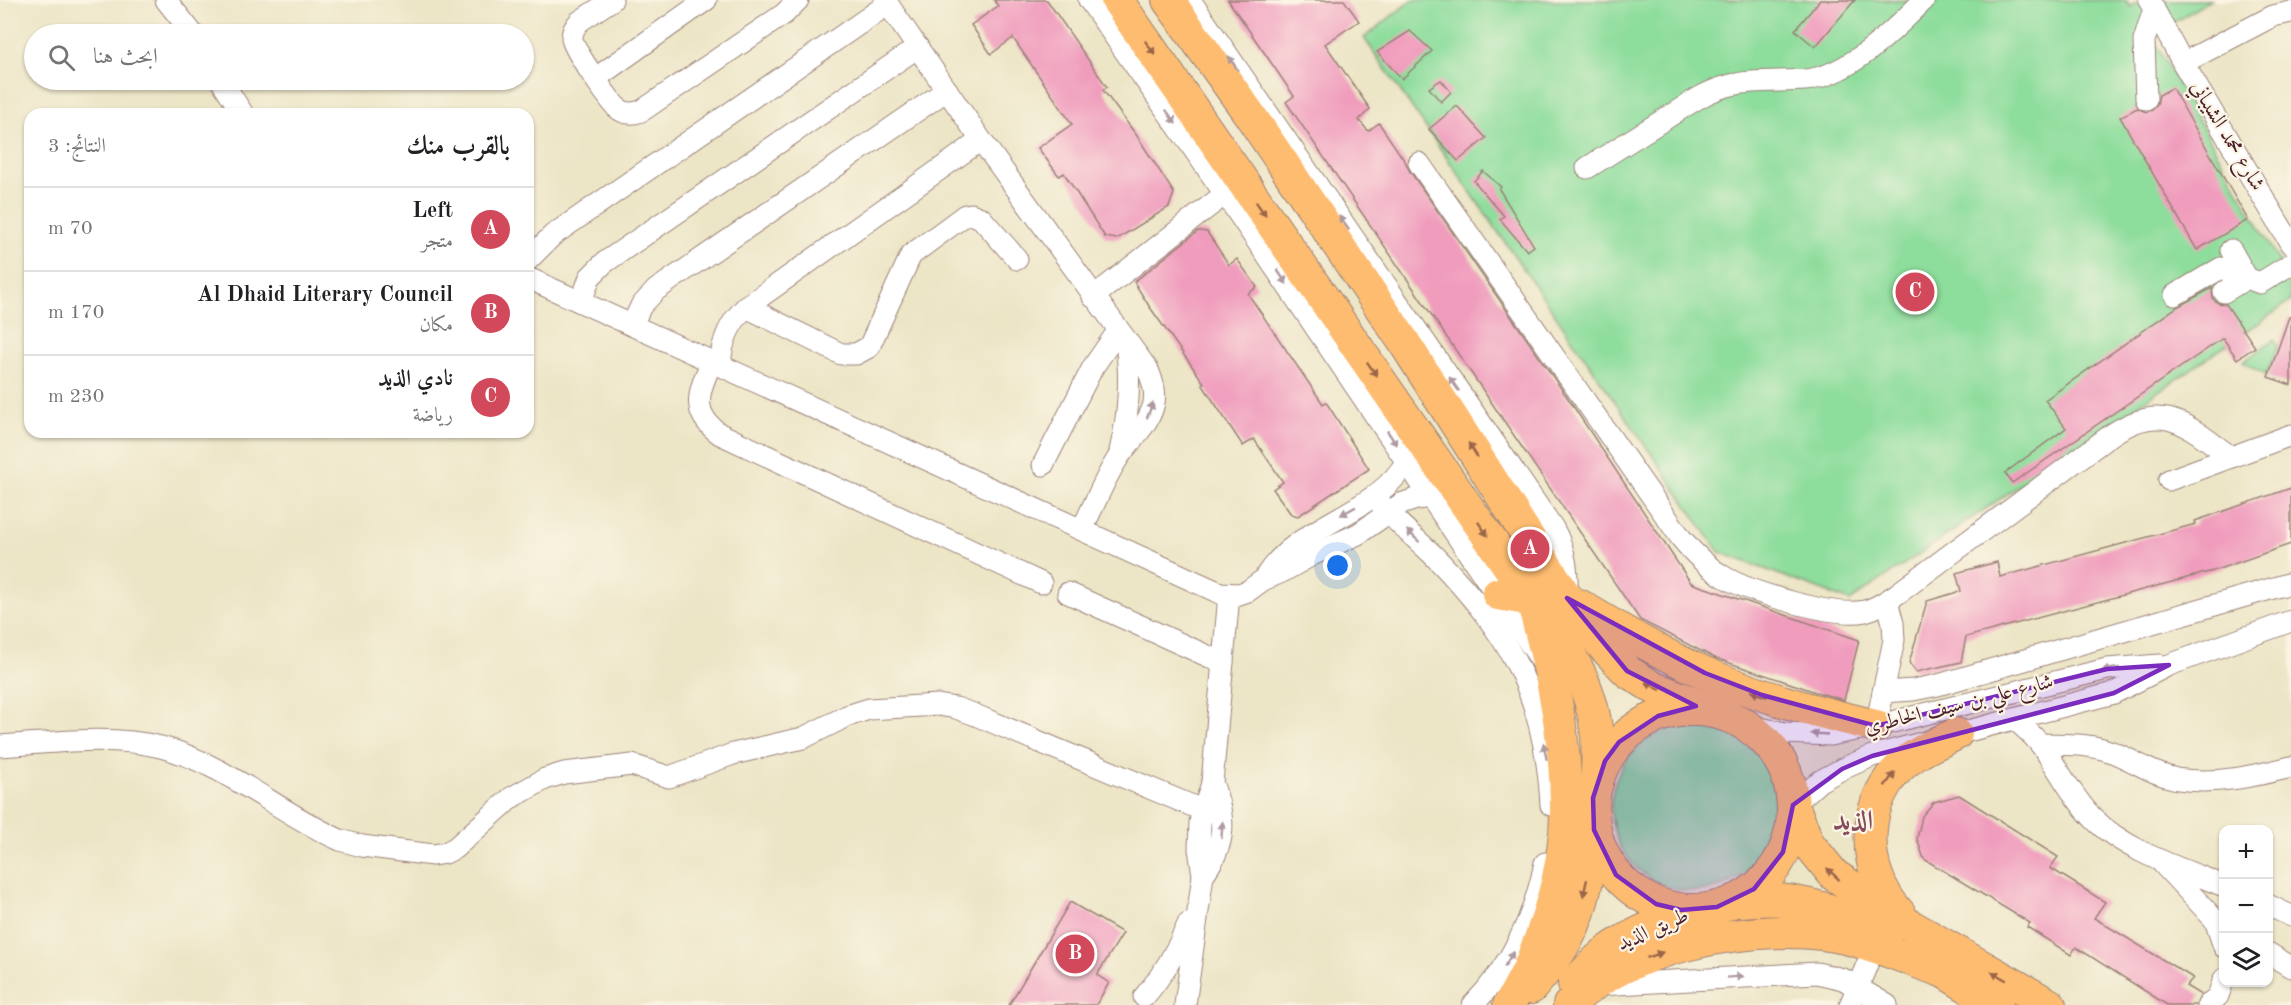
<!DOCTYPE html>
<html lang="ar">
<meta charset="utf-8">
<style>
body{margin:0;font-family:"Old Standard TT",Amiri,serif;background:#f2f2f2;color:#202124;direction:rtl}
.controls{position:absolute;right:18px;bottom:18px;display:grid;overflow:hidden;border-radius:12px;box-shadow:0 2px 4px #0004}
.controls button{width:54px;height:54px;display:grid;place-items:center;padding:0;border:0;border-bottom:2px solid #e0e0e0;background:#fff;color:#202124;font:30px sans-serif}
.you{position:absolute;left:1338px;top:566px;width:21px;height:21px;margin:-15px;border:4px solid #fff;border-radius:50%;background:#1a73e8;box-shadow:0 0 0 9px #1a73e833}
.badge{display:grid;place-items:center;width:39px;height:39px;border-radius:50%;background:#d1495b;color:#fff;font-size:20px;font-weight:700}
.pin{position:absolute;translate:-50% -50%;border:3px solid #fff;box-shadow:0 2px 6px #0006}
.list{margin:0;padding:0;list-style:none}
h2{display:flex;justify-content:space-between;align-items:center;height:78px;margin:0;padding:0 24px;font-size:26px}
h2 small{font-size:20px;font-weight:400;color:#757577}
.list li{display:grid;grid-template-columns:39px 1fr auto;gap:18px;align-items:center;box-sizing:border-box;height:84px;padding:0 24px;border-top:2px solid #e0e0e0}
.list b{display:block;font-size:22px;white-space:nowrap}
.list p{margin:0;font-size:20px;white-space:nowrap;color:#757577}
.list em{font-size:20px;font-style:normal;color:#757577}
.icon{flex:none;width:33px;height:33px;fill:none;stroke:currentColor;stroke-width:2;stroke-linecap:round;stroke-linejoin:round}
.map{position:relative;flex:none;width:2291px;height:1005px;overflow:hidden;direction:ltr}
.search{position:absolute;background:#fff;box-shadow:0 2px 4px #0004;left:24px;top:24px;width:510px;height:66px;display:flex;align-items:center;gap:15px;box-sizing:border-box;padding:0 21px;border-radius:33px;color:#757577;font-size:22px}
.panel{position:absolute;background:#fff;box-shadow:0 2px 4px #0004;left:24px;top:108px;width:510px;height:330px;border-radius:18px;direction:rtl}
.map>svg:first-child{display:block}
.green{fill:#8ddd9c;stroke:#6c7e64;stroke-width:1.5}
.building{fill:#f09dbd}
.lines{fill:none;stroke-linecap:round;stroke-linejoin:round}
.minor-casing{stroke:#9b8278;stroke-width:23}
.highway-casing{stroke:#9b8278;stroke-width:34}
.minor{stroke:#fff;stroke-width:21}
.highway{stroke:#fdbc70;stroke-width:32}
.oneway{fill:#9b664a}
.oneway2{fill:#ae9aa0}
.marked{fill:#7b2cbf;fill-opacity:0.2;stroke:#7b2cbf;stroke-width:4.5;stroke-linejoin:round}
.labels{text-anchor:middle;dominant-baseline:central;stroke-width:4.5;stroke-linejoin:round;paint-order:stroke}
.street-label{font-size:21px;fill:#4a1f2b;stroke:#fcf5e5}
.district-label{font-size:27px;font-weight:bold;fill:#844b5e;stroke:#fcf5e5}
</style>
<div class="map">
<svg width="2291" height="1005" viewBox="0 0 2291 1005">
<rect width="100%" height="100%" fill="#fcf5e5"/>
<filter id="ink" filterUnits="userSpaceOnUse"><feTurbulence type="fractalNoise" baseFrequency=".0167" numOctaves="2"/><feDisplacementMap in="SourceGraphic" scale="12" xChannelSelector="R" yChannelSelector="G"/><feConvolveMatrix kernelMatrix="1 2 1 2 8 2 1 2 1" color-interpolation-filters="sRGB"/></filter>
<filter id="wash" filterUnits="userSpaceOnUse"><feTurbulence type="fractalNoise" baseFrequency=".008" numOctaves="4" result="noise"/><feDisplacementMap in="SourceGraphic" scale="24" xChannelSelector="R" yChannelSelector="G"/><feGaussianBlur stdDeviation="1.35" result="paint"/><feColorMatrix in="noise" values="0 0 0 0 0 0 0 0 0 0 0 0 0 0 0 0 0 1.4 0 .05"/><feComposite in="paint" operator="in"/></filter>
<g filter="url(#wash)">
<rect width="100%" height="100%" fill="#ece5c6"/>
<g class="green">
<polygon points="1412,0 2126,0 2130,7 2142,0 2210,0 2151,36 2291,283 2291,301 1850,601 1719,552 1364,38"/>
<polygon points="2274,339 2278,346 2266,375 2243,362"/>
<circle cx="1694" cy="808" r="83"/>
</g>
<g id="blocks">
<g class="building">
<polygon points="994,0 1047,0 1107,87 1103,90 1137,136 1174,193 1169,207 1117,239 1105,237 1064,173 1059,176 1038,148 1072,124 1013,38 991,54 971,25 998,6"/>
<polygon points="1228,0 1344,0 1359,21 1325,44 1370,109 1359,120 1368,131 1379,123 1406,163 1409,170 1567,397 1691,583 1859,640 1844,700 1816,692 1715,658 1640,620 1286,102 1294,96"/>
<polygon points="1820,0 1855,0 1815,47 1795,30"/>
<polygon points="1410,31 1432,51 1402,79 1377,52"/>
<polygon points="1441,80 1451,92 1441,102 1429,88"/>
<polygon points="2172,88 2248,220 2197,250 2120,117 2137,108 2146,112 2152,110 2157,104 2159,95"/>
<polygon points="1457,106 1486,138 1458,161 1429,129"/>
<polygon points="1483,171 1501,187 1499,189 1534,246 1527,251 1500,219 1504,216 1474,181"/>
<polygon points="1198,231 1207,232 1229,265 1237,259 1257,287 1248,294 1323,404 1326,402 1369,469 1298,516 1291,514 1273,489 1283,482 1254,439 1243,446 1202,384 1204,383 1149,306 1134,282"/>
<polygon points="2212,288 2213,299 2218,303 2226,304 2255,347 2237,359 2223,338 2012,483 2005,473 2066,428 2045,400 2177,307"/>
<polygon points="2289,317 2291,317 2291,385 2268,377"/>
<polygon points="2291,488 2291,544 2213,571 1966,637 1961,662 1916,672 1909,663 1927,601 1961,591 1956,573 1997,562 2000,577 2196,524 2195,521"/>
<polygon points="1959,795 2058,857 2050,868 2105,902 2094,918 2193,978 2186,986 2201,995 2196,1005 2167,1005 2076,947 2071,955 2027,927 2030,923 1924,859 1917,839 1922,816 1934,802"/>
<polygon points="1070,902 1123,933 1097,975 1109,983 1096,1005 1009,1005"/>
</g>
</g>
</g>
<g filter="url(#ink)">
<use href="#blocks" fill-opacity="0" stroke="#9b8278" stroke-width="1.5"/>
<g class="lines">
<g class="minor-casing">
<g id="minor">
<polyline points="166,0 193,34"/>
<path d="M612,0L580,21C575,26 572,31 572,38C573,50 607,96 616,107C624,114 633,115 643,110L784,14L798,0"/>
<path d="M885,0L981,140L1148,370C1153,382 1157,394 1153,407C1147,427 1129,441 1118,458C1104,479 1094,506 1082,529"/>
<polyline points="1089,0 1225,194 1541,660"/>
<path d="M1190,0L1553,528C1566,551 1568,571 1567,597"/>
<polyline points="2149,0 2183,63 2291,244"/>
<polyline points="2183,63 2273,16 2291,12"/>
<polyline points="596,78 706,0"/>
<polyline points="221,80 243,114"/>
<polyline points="2146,99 2144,41 2154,9"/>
<path d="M1419,163L1681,538C1694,554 1708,568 1726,578C1753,593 1835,618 1865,611C1877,608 1887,601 1897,594L2111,435C2163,399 2188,426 2231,457"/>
<path d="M1587,168C1614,151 1641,134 1668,117C1686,106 1703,93 1724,87C1750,79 1778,82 1805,80C1849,76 1894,30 1924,0"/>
<polyline points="528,260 553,235 888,4"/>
<polyline points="528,278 1220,593 1239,594 1248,591 1263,580 1282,572 1312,555 1358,534 1401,504 1416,499 1432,497"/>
<polyline points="2224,292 2247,278 2231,250"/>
<polyline points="2175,295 2221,268 2260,283 2291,264"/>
<polyline points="1093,297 1225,194"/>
<polyline points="581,302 590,277 604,263 918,47"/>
<polyline points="746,307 841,354 856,354 869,347 911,255 965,215 971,214 981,218 1017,259"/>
<polyline points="632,325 641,306 656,290 947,90"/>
<path d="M712,361C699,391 689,412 720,434L1041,583"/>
<path d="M720,365C722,341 729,323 746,307L981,140"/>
<path d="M1120,451C1129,414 1131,380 1126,342"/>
<polyline points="1043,465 1093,367 1118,331"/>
<polyline points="2169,480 2291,435"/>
<path d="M1375,496C1392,520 1415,537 1436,558C1511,636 1545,695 1551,805"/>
<path d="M1267,574C1302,522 1379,513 1407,460"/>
<polyline points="1068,593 1223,663"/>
<polyline points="1883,692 1913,690 1938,685 2291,583"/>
<path d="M2015,719C2023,727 2033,735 2041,745C2059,769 2072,797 2094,819C2125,851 2183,869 2224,886"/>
<polyline points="1748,726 1786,733 1830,735 1876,726 2107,669 2160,665"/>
<polyline points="1876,726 1894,640 1893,623 1887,601"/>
<path d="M2040,744C2064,745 2087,743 2109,751C2133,759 2150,774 2177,779C2215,785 2254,776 2291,767"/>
<path d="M0,746C53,743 109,734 161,747C226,764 279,813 340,840L362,846L433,855L445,853L455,848L511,798L545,779L564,773L632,765L669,777L733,754L803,738L847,716L869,709L938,705L956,708L973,714L1202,810"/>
<polyline points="1793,805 1820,781 1842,769 1872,756 2114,693 2169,665 2291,621"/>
<polyline points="2163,864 2215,920 2224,947"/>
<path d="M1203,875C1227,843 1226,818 1212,783"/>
<polyline points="2268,905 2291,916"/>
<polyline points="2268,953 2291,967"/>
<polyline points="1599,985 1817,973 1843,979 1887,1005"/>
<path d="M1144,997C1163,975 1177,951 1188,924"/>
<polyline points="1185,1005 1203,875 1199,849 1200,822 1212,783 1229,595"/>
<path d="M1473,1005C1512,964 1534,918 1545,863"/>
<polyline points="1850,1005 1874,948"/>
<polyline points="2208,1005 2218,996 2224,979"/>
</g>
</g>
<g class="highway-casing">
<g id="highway">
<path d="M1117,0L1532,600C1564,643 1592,681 1597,736C1598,751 1597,767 1597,783"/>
<polyline points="1168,0 1248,112 1404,342 1567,598 1601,644 1627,671 1654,688 1727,715"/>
<path d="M1498,594L1532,600C1552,670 1567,741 1566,815C1565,864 1550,915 1532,960C1526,976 1517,990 1509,1005"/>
<path d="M1579,605C1619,629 1661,654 1705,673C1760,697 1818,712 1876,726"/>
<circle cx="1693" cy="810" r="100"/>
<polyline points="1793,805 1808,843 1834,875 1911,926 2050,1005"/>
<path d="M1734,901C1749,901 1766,898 1781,900C1817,904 1854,916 1885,936"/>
<path d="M1900,914C1859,870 1859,795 1911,758C1924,748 1942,741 1956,734"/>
<polyline points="1925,960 1997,1005"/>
<path d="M1574,984C1585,973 1595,960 1608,951C1634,932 1663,922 1693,912"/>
<path d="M1531,988C1541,976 1552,964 1560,951C1584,916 1589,872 1594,831"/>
<path d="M1569,1005C1627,947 1744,925 1823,934C1864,939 1903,958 1942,971"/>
</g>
</g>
<use href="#minor" class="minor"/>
<use href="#highway" class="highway"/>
</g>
<defs><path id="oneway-solid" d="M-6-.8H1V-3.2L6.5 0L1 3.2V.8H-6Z" transform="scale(1.5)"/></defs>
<g class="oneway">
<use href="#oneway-solid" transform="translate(1150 48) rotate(55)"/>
<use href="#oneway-solid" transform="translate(1261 209) rotate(55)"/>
<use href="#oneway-solid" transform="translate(1372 369) rotate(55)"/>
<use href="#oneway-solid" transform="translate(1473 450) rotate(-122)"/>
<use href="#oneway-solid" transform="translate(1483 529) rotate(55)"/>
<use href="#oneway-solid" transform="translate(1653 686) rotate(-152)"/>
<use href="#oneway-solid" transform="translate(1759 694) rotate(-161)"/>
<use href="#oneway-solid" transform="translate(1890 779) rotate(-53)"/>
<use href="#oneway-solid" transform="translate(1833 874) rotate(-137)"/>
<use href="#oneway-solid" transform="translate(1585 888) rotate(103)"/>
<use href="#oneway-solid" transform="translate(1655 955) rotate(-19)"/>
<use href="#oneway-solid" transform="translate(1999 976) rotate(-150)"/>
</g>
<g class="oneway2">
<use href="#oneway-solid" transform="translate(1233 63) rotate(-125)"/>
<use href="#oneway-solid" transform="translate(1171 117) rotate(55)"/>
<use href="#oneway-solid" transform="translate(1344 223) rotate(-125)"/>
<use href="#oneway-solid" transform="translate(1282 277) rotate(56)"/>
<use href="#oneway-solid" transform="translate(1454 384) rotate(-125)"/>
<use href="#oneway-solid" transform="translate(1150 410) rotate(-69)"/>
<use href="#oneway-solid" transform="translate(1392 438) rotate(56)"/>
<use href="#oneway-solid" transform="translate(1348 511) rotate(151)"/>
<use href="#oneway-solid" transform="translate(1413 536) rotate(-137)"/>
<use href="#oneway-solid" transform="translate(2111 669) rotate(173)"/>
<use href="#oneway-solid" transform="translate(1819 734) rotate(-177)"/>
<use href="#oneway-solid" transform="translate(1545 751) rotate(-101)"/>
<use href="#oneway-solid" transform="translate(1222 830) rotate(-86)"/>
<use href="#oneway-solid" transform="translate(1509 959) rotate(-59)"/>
<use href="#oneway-solid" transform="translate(1735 977) rotate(-4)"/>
</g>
</g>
<path class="marked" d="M1567,598L1705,673L1762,695L1876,726L2107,669L2169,665L2114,693L1872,756L1842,769L1793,805L1783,852L1754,889L1717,907L1681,910L1656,904L1616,875L1594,830L1593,798L1605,761L1619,742L1658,716L1696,706L1627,671Z"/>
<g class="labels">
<g class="street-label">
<text transform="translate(2227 136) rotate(59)">شارع محمد الشيباني</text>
<text transform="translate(1959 705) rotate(-14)">شارع علي بن سيف الخاطري</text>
<text transform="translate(1653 930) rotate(-24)">طريق الذيد</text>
</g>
<g class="district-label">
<text x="1853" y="821">الذيد</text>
</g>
</g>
</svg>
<div class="controls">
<button>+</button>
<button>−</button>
<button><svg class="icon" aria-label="layers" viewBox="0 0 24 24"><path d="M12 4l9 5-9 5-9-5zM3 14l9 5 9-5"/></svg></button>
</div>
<div class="you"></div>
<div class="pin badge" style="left:1530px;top:549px">A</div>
<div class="pin badge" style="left:1075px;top:954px">B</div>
<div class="pin badge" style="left:1915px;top:292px">C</div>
<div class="search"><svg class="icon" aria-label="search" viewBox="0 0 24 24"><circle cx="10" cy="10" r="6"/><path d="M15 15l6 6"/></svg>ابحث هنا</div>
<section class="panel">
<h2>بالقرب منك<small>النتائج: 3</small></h2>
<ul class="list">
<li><span class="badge">A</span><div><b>Left</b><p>متجر</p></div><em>70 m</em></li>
<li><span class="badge">B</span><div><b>Al Dhaid Literary Council</b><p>مكان</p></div><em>170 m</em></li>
<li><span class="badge">C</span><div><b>نادي الذيد</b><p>رياضة</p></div><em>230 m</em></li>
</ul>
</section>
</div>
